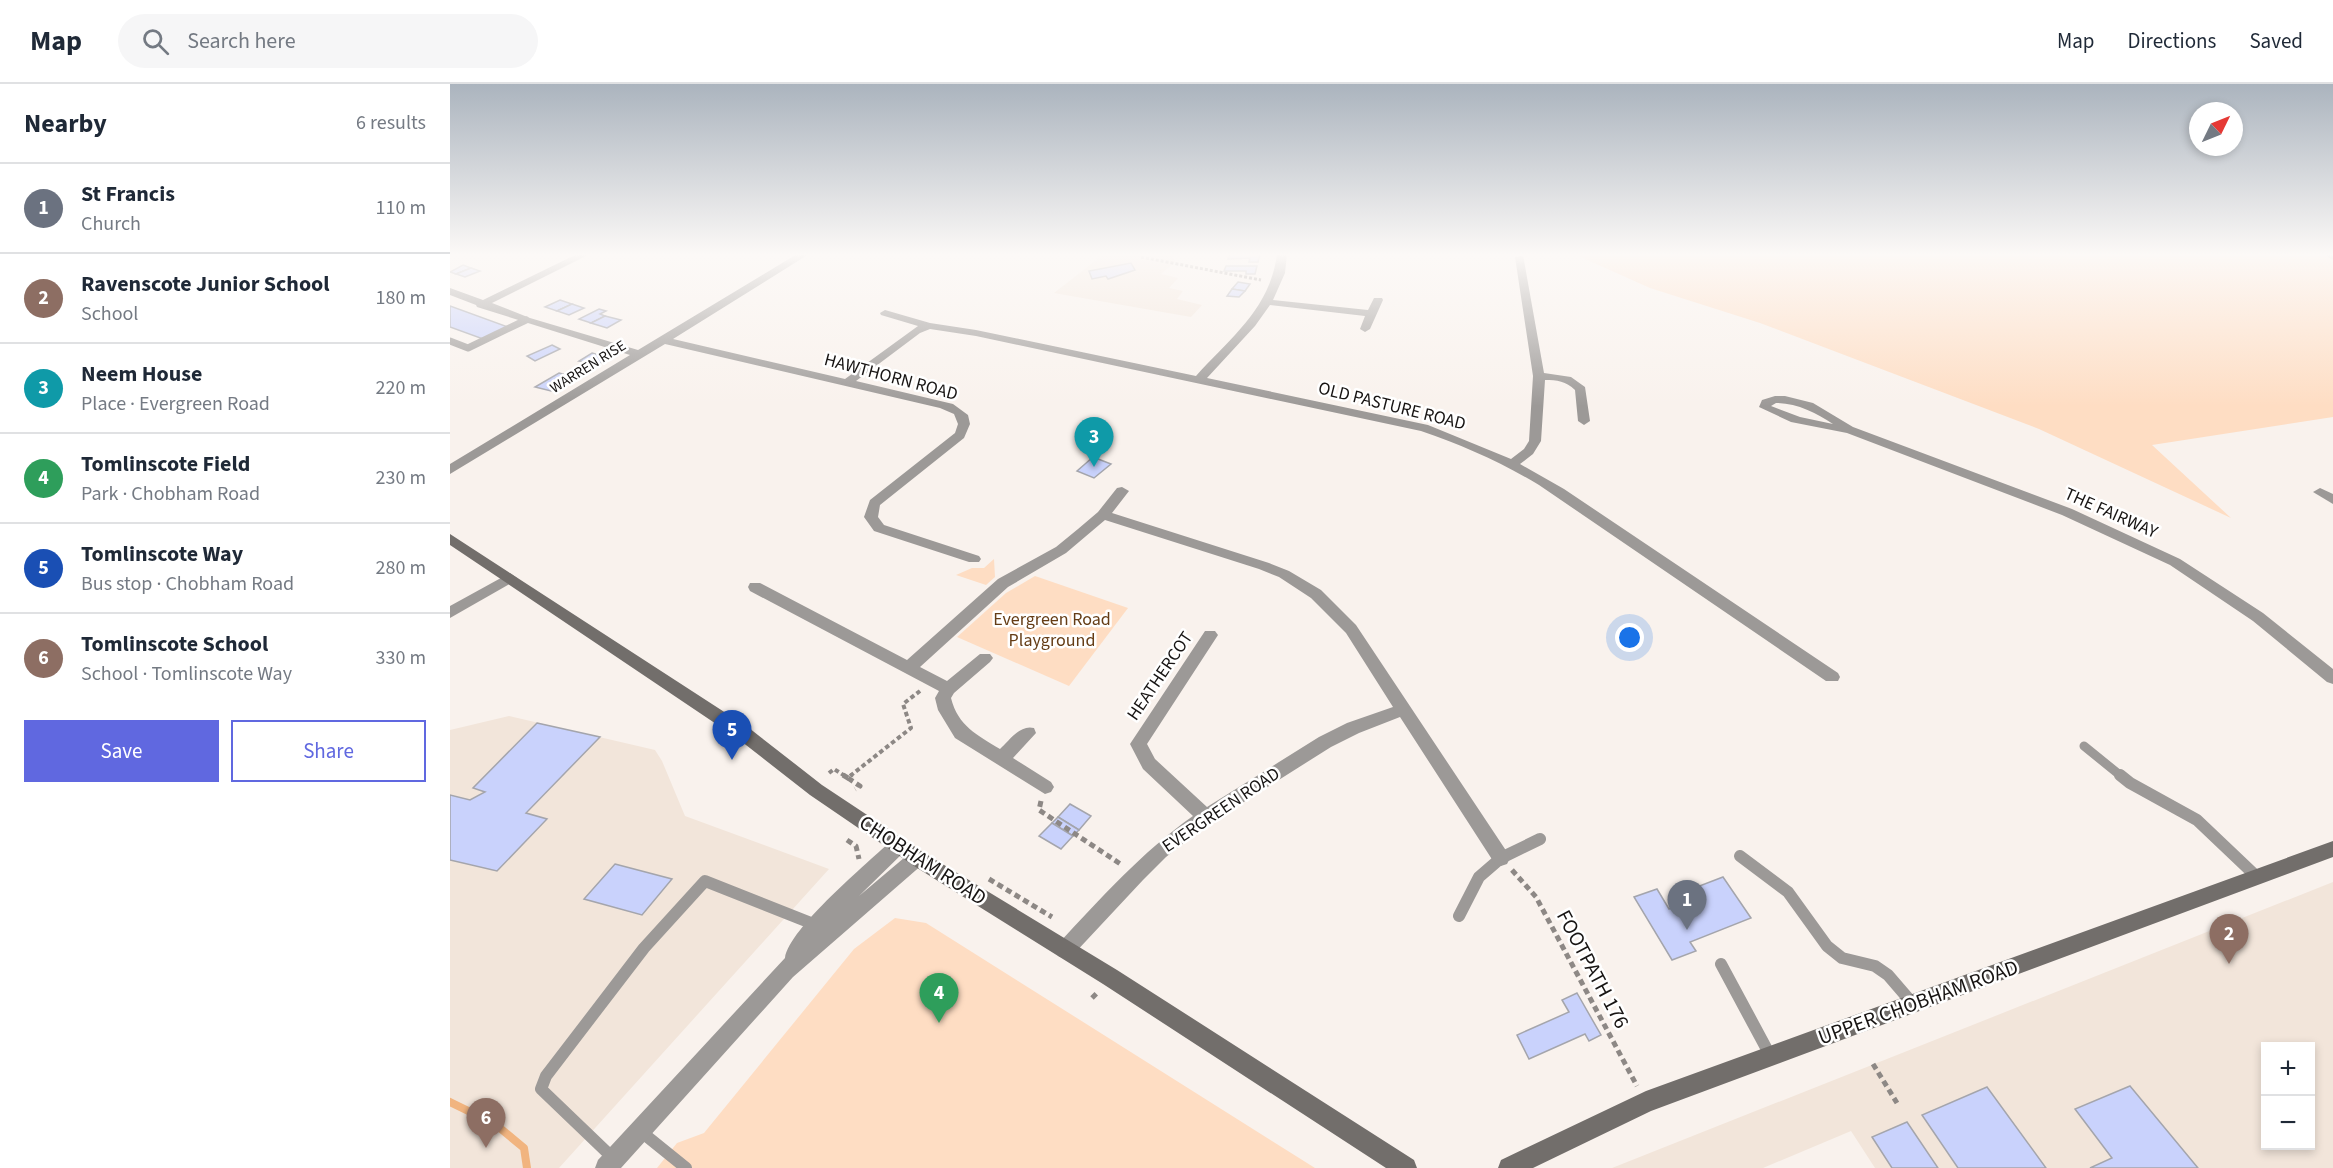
<!DOCTYPE html>
<meta charset="utf-8">
<style>
body{margin:0;font-family:"Source Sans 3",sans-serif;background:#f6f6f7;color:#1f2937}
.controls{position:absolute;right:18px;bottom:18px;display:grid;overflow:hidden;border-radius:0px;box-shadow:0 3px 9px #0003}
.controls button{width:54px;height:54px;display:grid;place-items:center;padding:0;border:0;border-bottom:2px solid #e0e1e3;background:#fff;color:#1f2937;font:30px sans-serif}
.compass{position:absolute;left:1739px;top:18px;width:54px;height:54px;border-radius:50%;background:#fff;box-shadow:0 3px 9px #0003;rotate:47deg}
.you{position:absolute;left:1180px;top:554px;width:21px;height:21px;margin:-15px;border:4px solid #fff;border-radius:50%;background:#1a73e8;box-shadow:0 0 0 9px #1a73e833}
.badge{display:grid;place-items:center;width:39px;height:39px;border-radius:50%;background:#6068e0;color:#fff;font-size:20px;font-weight:700}
.pin{position:absolute;translate:-50% -50px;filter:drop-shadow(0 2px 3px #0008)}
.pin::after{content:'';position:absolute;top:32px;width:21px;height:18px;background:inherit;clip-path:polygon(0 0,100% 0,50% 100%)}
.list{margin:0;padding:0;list-style:none}
h2{display:flex;justify-content:space-between;align-items:center;height:78px;margin:0;padding:0 24px;font-size:26px}
h2 small{font-size:20px;font-weight:400;color:#747a83}
.list li{display:grid;grid-template-columns:39px 1fr auto;gap:18px;align-items:center;box-sizing:border-box;height:90px;padding:0 24px;border-top:2px solid #e0e1e3}
.list b{display:block;font-size:22px;white-space:nowrap}
.list p{margin:0;font-size:20px;white-space:nowrap;color:#747a83}
.list em{font-size:20px;font-style:normal;color:#747a83}
.actions{display:flex;gap:12px;padding:18px 24px}
.actions a{flex:1;padding:14px 0;border:2px solid #6068e0;border-radius:0px;text-align:center;font-size:21px;color:#6068e0}
.actions .main{background:#6068e0;color:#fff}
.icon{flex:none;width:33px;height:33px;fill:none;stroke:currentColor;stroke-width:2;stroke-linecap:round;stroke-linejoin:round}
.map{position:relative;flex:none;width:1883px;height:1084px;overflow:hidden}
header{display:flex;align-items:center;gap:36px;box-sizing:border-box;height:84px;padding:0 30px;background:#fff;border-bottom:2px solid #e0e1e3}
header strong{font-size:28px}
nav{display:flex;gap:33px;margin-inline-start:auto;font-size:21px}
.search{width:420px;height:54px;background:#f6f6f7;display:flex;align-items:center;gap:15px;box-sizing:border-box;padding:0 21px;border-radius:33px;color:#747a83;font-size:22px}
main{display:flex}
aside{flex:1;background:#fff}
.map>svg:first-child{display:block}
.built{fill:#f2e5da;fill-rule:evenodd}
.green{fill:#feddc3}
.lines{fill:none;stroke-linecap:round;stroke-linejoin:round}
.stream{stroke:#f1b47f;stroke-width:8}
.building{fill:#c9d2fc;stroke:#a4a5ac;stroke-width:1.5}
.path-far2{stroke:#8d8885;stroke-width:3;stroke-dasharray:3 2;stroke-linecap:butt}
.path-far1{stroke:#8d8885;stroke-width:4;stroke-dasharray:4.5 3;stroke-linecap:butt}
.path{stroke:#8d8885;stroke-width:5;stroke-dasharray:6 4;stroke-linecap:butt}
.lane-far2{stroke:#9c9997;stroke-width:7}
.lane-far1{stroke:#9c9997;stroke-width:9}
.lane{stroke:#9c9997;stroke-width:12}
.street{fill:#9c9997;fill-rule:evenodd}
.secondary{fill:#726e6b;fill-rule:evenodd}
.labels{text-anchor:middle;dominant-baseline:central;stroke-width:5;stroke-linejoin:round;paint-order:stroke}
.far-street-label{font-size:15px;fill:#171413;stroke:#fff}
.street-label{font-size:18px;fill:#171413;stroke:#fff}
.park-label{font-size:18px;fill:#653d16;stroke:#fff}
.near-street-label{font-size:21px;fill:#171413;stroke:#fff}
</style>
<header>
<strong>Map</strong>
<div class="search"><svg class="icon" aria-label="search" viewBox="0 0 24 24"><circle cx="10" cy="10" r="6"/><path d="M15 15l6 6"/></svg>Search here</div>
<nav><a>Map</a><a>Directions</a><a>Saved</a></nav>
</header>
<main>
<aside>
<h2>Nearby<small>6 results</small></h2>
<ul class="list">
<li><span class="badge" style="background:#6b7280">1</span><div><b>St Francis</b><p>Church</p></div><em>110 m</em></li>
<li><span class="badge" style="background:#8d6e63">2</span><div><b>Ravenscote Junior School</b><p>School</p></div><em>180 m</em></li>
<li><span class="badge" style="background:#0f9aa8">3</span><div><b>Neem House</b><p>Place · Evergreen Road</p></div><em>220 m</em></li>
<li><span class="badge" style="background:#2e9e5b">4</span><div><b>Tomlinscote Field</b><p>Park · Chobham Road</p></div><em>230 m</em></li>
<li><span class="badge" style="background:#1a4fb4">5</span><div><b>Tomlinscote Way</b><p>Bus stop · Chobham Road</p></div><em>280 m</em></li>
<li><span class="badge" style="background:#8d6e63">6</span><div><b>Tomlinscote School</b><p>School · Tomlinscote Way</p></div><em>330 m</em></li>
</ul>
<div class="actions"><a class="main">Save</a><a>Share</a></div>
</aside>
<div class="map">
<svg width="1883" height="1084" viewBox="0 0 1883 1084">
<rect width="100%" height="100%" fill="#f9f2ed"/>
<g class="built">
<polygon points="654,170 722,170 725,178 711,190 728,194 719,204 733,207 727,215 752,221 741,233 604,209"/>
<polygon points="59,632 205,666 212,677 235,732 379,785 109,1084 0,1084 0,646"/>
<path d="M1883,798V1084H1425L1401,1047L1313,1084H1162ZM1816,962H1860V1062H1816Z"/>
</g>
<g class="green">
<polygon points="1124,170 1883,170 1883,333 1702,361 1781,434 1589,345 1310,239 1200,204"/>
<polygon points="544,475 545,493 536,501 506,491 522,484 534,484"/>
<polygon points="585,492 678,524 619,602 507,553 556,509"/>
<polygon points="445,834 476,839 865,1084 207,1084 227,1059 254,1049 404,865"/>
</g>
<g class="lines">
<polyline class="stream" points="0,1018 45,1040 74,1064 77,1084"/>
</g>
<g class="building">
<polygon points="780,170 810,170 808,178 799,178 800,174 778,175"/>
<polygon points="681,179 685,186 658,195 656,192 642,195 639,187"/>
<polygon points="13,181 21,184 6,190 0,188"/>
<polygon points="776,182 807,182 805,190 796,190 796,187 774,187"/>
<polygon points="21,184 30,187 15,193 6,190"/>
<polygon points="788,198 800,200 795,207 782,205"/>
<polygon points="782,205 795,207 789,213 777,212"/>
<polygon points="110,216 122,220 107,227 95,223"/>
<polygon points="122,220 134,224 119,231 107,227"/>
<polygon points="0,222 58,243 33,255 0,243"/>
<polygon points="149,225 156,227 150,230 155,232 141,239 129,235"/>
<polygon points="155,232 171,236 157,244 141,239"/>
<polygon points="102,261 110,265 85,277 77,272"/>
<polygon points="142,269 159,274 130,291 119,288 135,278 129,277"/>
<polygon points="109,289 124,293 101,307 85,303"/>
<polygon points="643,373 661,380 644,394 627,387"/>
<polygon points="87,639 150,653 76,729 97,735 47,787 0,776 0,711 20,716 35,708 23,704"/>
<polygon points="620,720 641,732 629,746 608,733"/>
<polygon points="608,733 629,746 623,752 602,739"/>
<polygon points="602,739 623,752 611,765 589,752"/>
<polygon points="165,780 222,795 192,831 134,815"/>
<polygon points="1273,793 1301,834 1240,858 1246,867 1222,876 1184,813 1207,805 1219,825 1250,813 1244,804"/>
<polygon points="1127,909 1151,951 1139,957 1135,950 1079,975 1067,951 1119,928 1112,916"/>
<polygon points="1680,1002 1748,1084 1640,1084 1662,1074 1625,1025"/>
<polygon points="1537,1003 1596,1084 1508,1084 1472,1031"/>
<polygon points="1457,1038 1488,1084 1442,1084 1422,1053"/>
</g>
<g class="lines">
<polyline class="path-far2" points="691,173 811,196"/>
<g class="path-far1">
<polyline points="379,689 384,685 395,692"/>
<polyline points="400,692 461,644 453,620 470,607"/>
</g>
<g class="path">
<polyline points="393,691 398,694 402,691"/>
<polyline points="398,694 410,702 405,705"/>
<polyline points="591,717 589,726 672,781"/>
<polyline points="397,756 406,762 409,775"/>
<polyline points="1062,786 1086,813 1187,1002"/>
<polyline points="539,795 602,833"/>
<polyline points="642,914 648,908"/>
<polyline points="1423,980 1447,1019"/>
</g>
<g class="lane-far2">
<polyline points="1880,170 1883,172"/>
<polyline points="0,257 18,264 76,236"/>
</g>
<polyline class="lane-far1" points="1634,662 1671,692"/>
<g class="lane">
<polyline points="1670,691 1680,699 1747,736 1807,793"/>
<polyline points="1290,772 1338,808 1377,862 1392,874 1425,882 1438,891 1463,920"/>
<polyline points="1009,832 1029,793 1051,774 1090,755"/>
<polyline points="1271,880 1321,973"/>
<polyline points="189,1046 236,1084"/>
<polyline points="164,1075 91,1005 96,992 194,864 255,797 366,841"/>
</g>
<g class="street">
<path d="M127,170H140L42,219L80,234L188,266L347,170H359L223,255L395,295L468,242L431,231L430,229L435,226L480,239L526,246L746,292C781,253 820,225 827,170H837L835,189L823,216L918,226L924,214H932L933,216L920,245L915,248L910,245L915,232L820,221L805,242L757,294L978,341L1061,375L1074,365L1079,357L1083,292L1065,173L1073,171L1094,289L1121,293L1135,303L1140,337L1134,341L1128,337L1125,306C1116,297 1107,296 1095,296L1091,357L1083,370L1070,380L1114,405L1388,589L1390,593L1388,597H1376L1089,401C1051,378 1012,361 971,347L526,252L480,245L470,249L406,297L503,320L518,331L520,340L514,354L430,421L428,433L434,441L529,472L531,475L529,478H519L424,447L414,433L420,416L505,349L508,340L504,330L490,324L215,260L0,390V380L180,271L27,223L26,221L0,211V204L33,216Z"/>
<path d="M1335,312L1363,319L1403,343L1622,425L1730,475L1813,529L1883,585V600L1877,598L1803,537L1720,481L1612,431L1397,349L1341,338L1309,323L1312,316L1325,312ZM1326,319C1347,319 1366,329 1383,340L1350,333L1321,322Z"/>
<path d="M672,403L679,407L662,429L819,479L839,487L871,506L906,541L1057,768L1060,774L1057,780L1051,782L1045,780L950,633L909,649L881,663L754,743L716,773L693,796L622,872L615,875L608,872L605,866L608,860C651,814 692,768 743,732L693,685L680,660L755,547H765L768,551L697,660L705,675L757,723L869,653L897,639L943,623L896,549L861,514L829,493L809,485L655,436L616,469L558,503L470,583L497,597L530,570H540L543,574L540,578L504,609L501,614C508,642 527,651 550,665C559,657 570,640 584,644L586,649L563,674L601,698L604,703L601,708L595,710L505,654L488,626L485,614L489,607L300,507L298,503L300,499H310L457,576L548,495L606,463L628,445L648,428L667,404Z"/>
<polygon points="1870,404 1883,410 1883,420 1863,408"/>
<polygon points="60,489 67,494 65,497 0,534 0,522"/>
<path d="M449,753L455,755L458,761L455,767L409,812L461,768L467,766L473,768L476,774L473,780L343,893L171,1084H145L148,1076L335,874C339,844 418,779 443,755Z"/>
</g>
<g class="secondary">
<polygon points="0,450 299,644 372,701 476,770 667,886 964,1076 967,1084 936,1084 653,900 464,782 360,711 287,654 0,461"/>
<polygon points="1883,757 1883,773 1201,1027 1083,1084 1048,1084 1051,1076 1196,1007"/>
</g>
</g>
<linearGradient id="sky" x2="0" y2="1"><stop stop-color="#abb4be"/><stop offset="0.53" stop-color="#fcf9f7"/><stop offset="1" stop-color="#fcf9f7" stop-opacity="0"/></linearGradient>
<rect width="1883" height="322" fill="url(#sky)"/>
<g class="labels">
<g class="far-street-label">
<text transform="translate(138 283) rotate(-32)">WARREN RISE</text>
</g>
<g class="street-label">
<text transform="translate(441 293) rotate(15)">HAWTHORN ROAD</text>
<text transform="translate(942 322) rotate(14)">OLD PASTURE ROAD</text>
<text transform="translate(1661 429) rotate(24)">THE FAIRWAY</text>
<text transform="translate(710 592) rotate(-56)">HEATHERCOT</text>
<text transform="translate(771 726) rotate(-34)">EVERGREEN ROAD</text>
</g>
<g class="park-label">
<text x="602" y="535">Evergreen Road<tspan x="602" dy="21">Playground</tspan></text>
</g>
<g class="near-street-label">
<text transform="translate(473 776) rotate(33)">CHOBHAM ROAD</text>
<text transform="translate(1143 885) rotate(62)">FOOTPATH 176</text>
<text transform="translate(1468 918) rotate(-20)">UPPER CHOBHAM ROAD</text>
</g>
</g>
</svg>
<div class="controls">
<button>+</button>
<button>−</button>
</div>
<svg class="compass" viewBox="-18 -18 36 36"><path d="M0-13l5 13h-10z" fill="#e53935"/><path d="M0 13l5-13h-10z" fill="#747a83"/></svg>
<div class="you"></div>
<div class="pin badge" style="left:1237px;top:846px;background:#6b7280">1</div>
<div class="pin badge" style="left:1779px;top:880px;background:#8d6e63">2</div>
<div class="pin badge" style="left:644px;top:383px;background:#0f9aa8">3</div>
<div class="pin badge" style="left:489px;top:939px;background:#2e9e5b">4</div>
<div class="pin badge" style="left:282px;top:676px;background:#1a4fb4">5</div>
<div class="pin badge" style="left:36px;top:1064px;background:#8d6e63">6</div>
</div>
</main>
